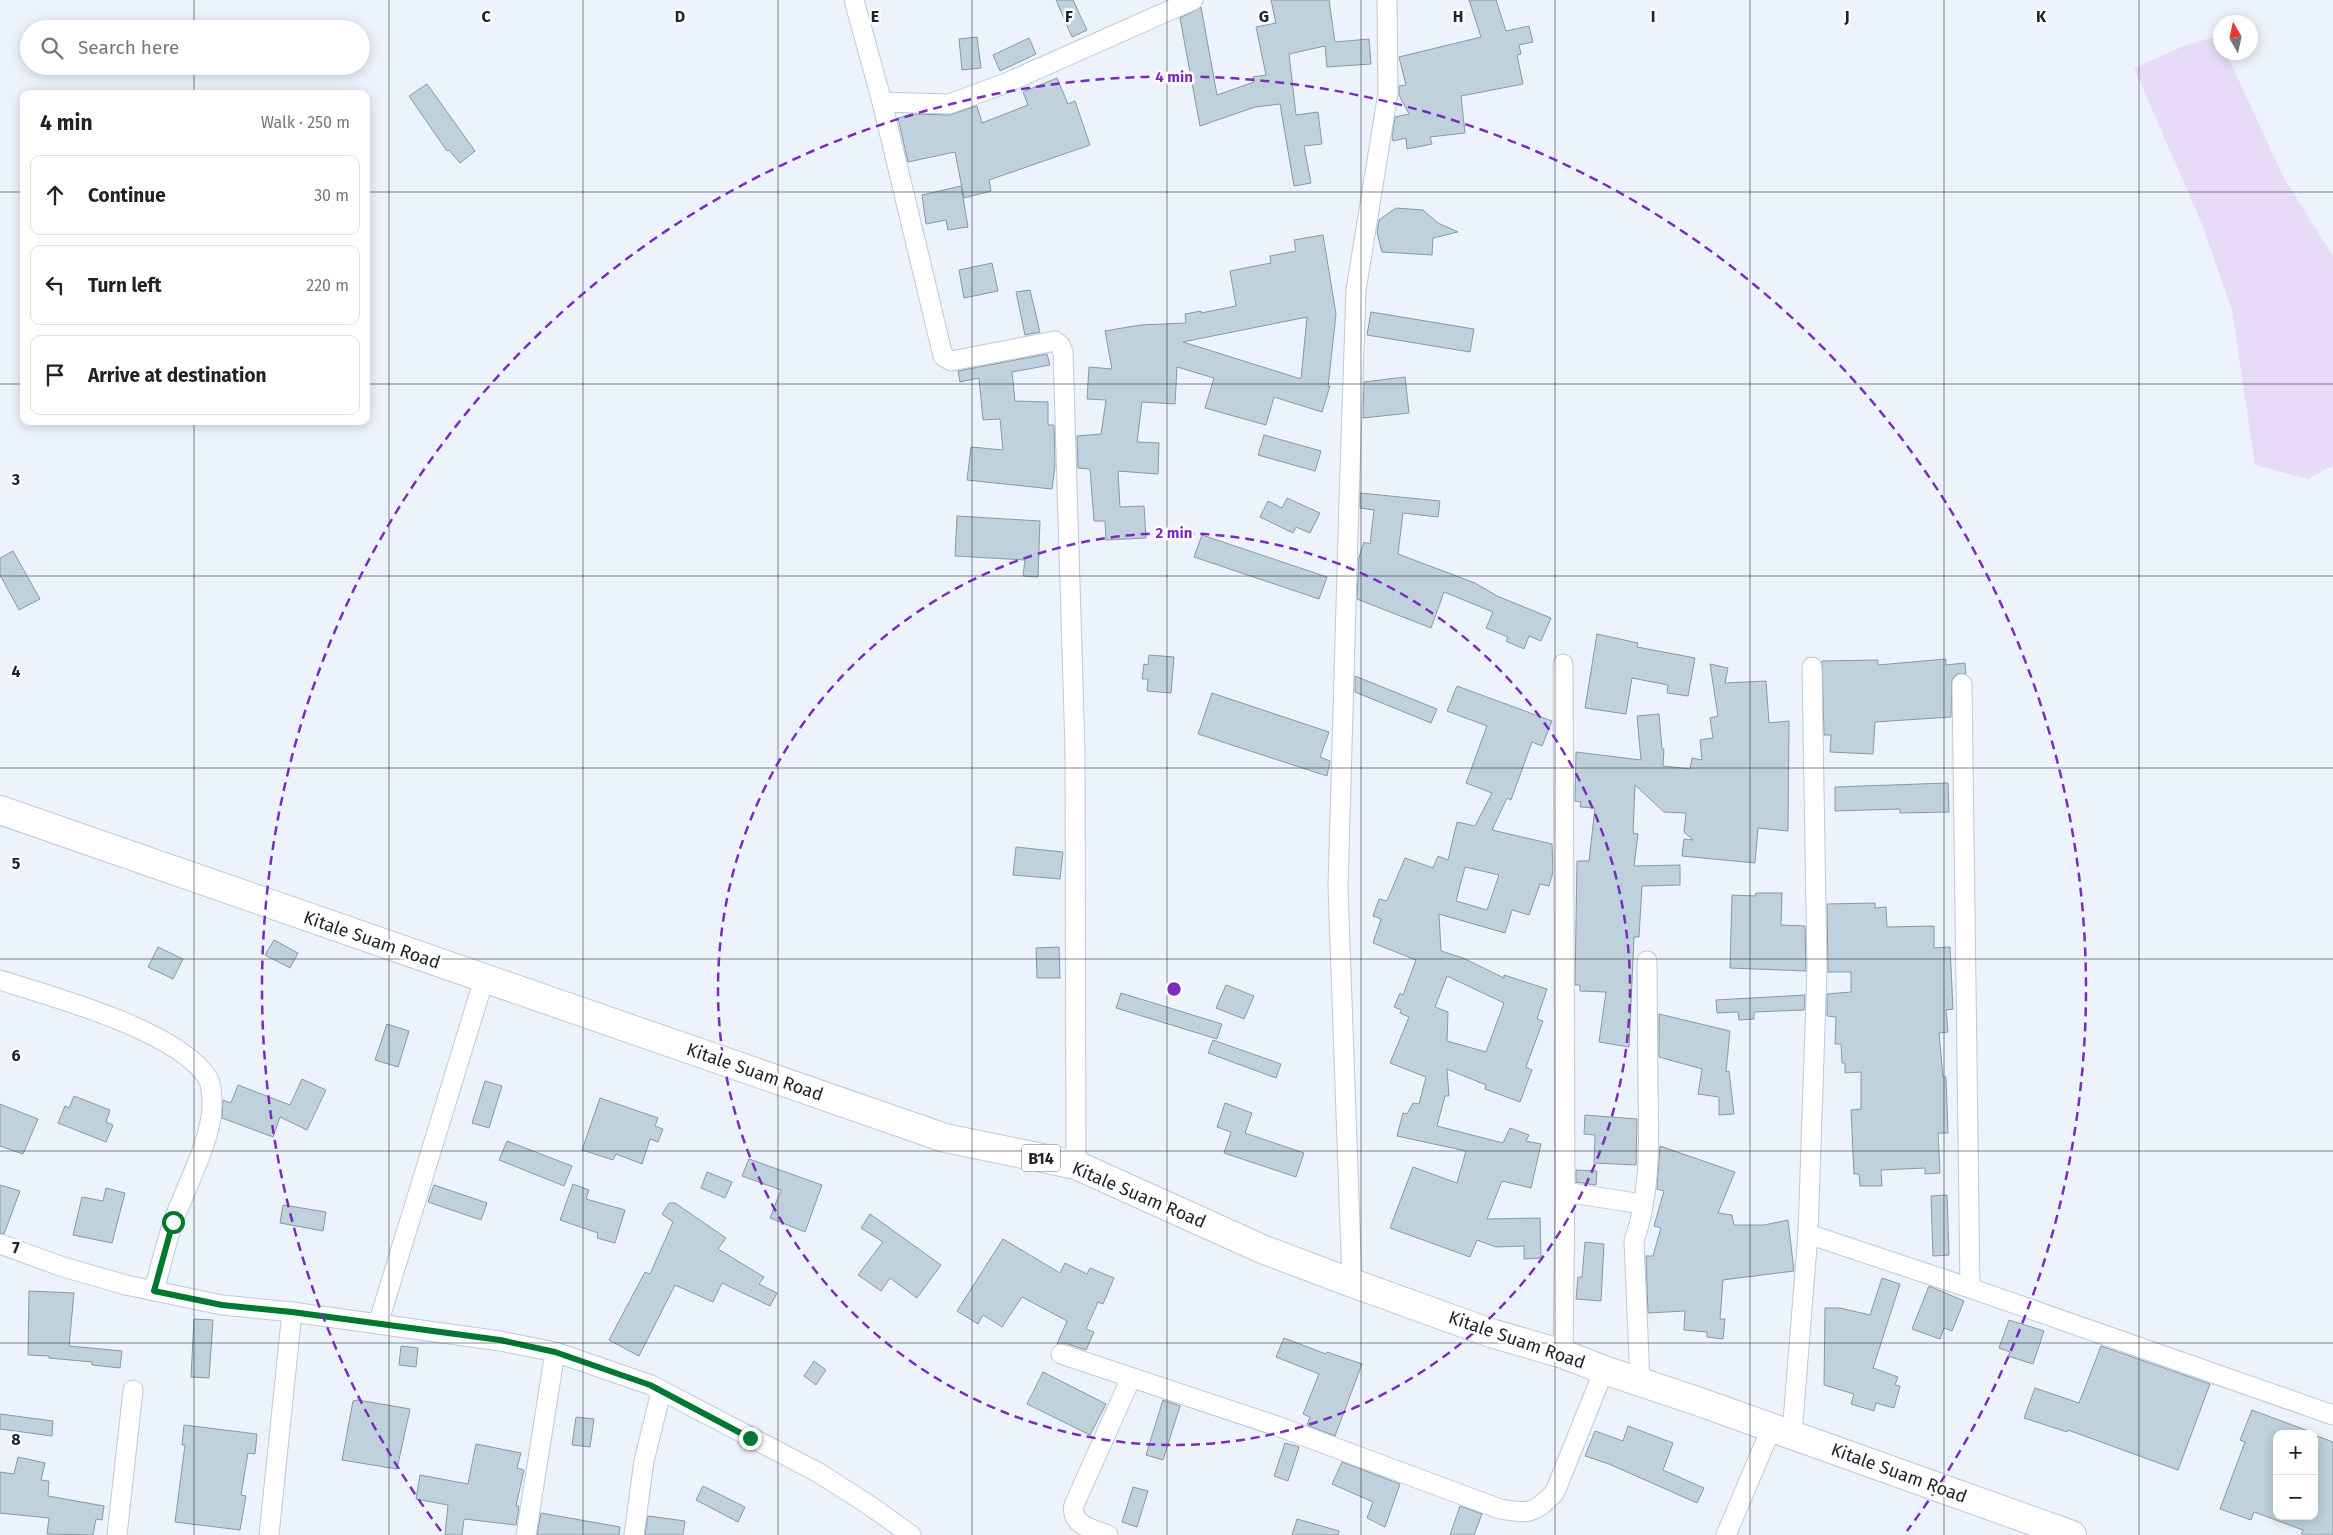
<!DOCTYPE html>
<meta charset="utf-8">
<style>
body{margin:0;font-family:"Fira Sans",sans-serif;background:#f6f6f6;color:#222}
.controls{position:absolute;right:15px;bottom:15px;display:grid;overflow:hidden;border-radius:10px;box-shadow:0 2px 12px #0003}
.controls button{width:45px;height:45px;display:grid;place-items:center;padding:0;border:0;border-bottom:1px solid #e0e0e0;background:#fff;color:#222;font:25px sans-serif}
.compass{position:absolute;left:2213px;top:15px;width:45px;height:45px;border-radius:50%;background:#fff;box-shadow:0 2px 12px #0003;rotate:351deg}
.stop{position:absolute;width:15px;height:15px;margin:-11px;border:4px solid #00782f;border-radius:50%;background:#fff}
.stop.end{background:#00782f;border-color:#fff;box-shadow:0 1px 5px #0008}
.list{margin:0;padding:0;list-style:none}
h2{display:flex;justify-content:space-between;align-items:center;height:65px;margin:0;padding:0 20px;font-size:21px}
h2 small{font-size:16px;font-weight:400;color:#767676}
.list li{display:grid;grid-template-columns:32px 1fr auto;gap:15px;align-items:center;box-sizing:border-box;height:80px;margin:0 10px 10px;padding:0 10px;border:1px solid #e0e0e0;border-radius:10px}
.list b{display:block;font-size:19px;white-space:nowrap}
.list em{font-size:16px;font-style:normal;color:#767676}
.icon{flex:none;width:28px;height:28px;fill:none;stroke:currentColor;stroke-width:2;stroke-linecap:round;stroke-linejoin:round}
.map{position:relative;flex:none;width:2333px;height:1535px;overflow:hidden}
.search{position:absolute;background:#fff;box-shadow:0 2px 12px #0003;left:20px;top:20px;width:350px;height:55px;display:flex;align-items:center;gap:12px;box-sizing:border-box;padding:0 18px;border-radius:28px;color:#767676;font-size:19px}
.panel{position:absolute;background:#fff;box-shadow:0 2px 12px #0003;left:20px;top:90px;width:350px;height:335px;border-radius:10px}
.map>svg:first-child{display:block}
.green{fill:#e7dbf8}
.building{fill:#bfd1dd;stroke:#8799a4;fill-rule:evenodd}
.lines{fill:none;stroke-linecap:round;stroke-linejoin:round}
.minor-casing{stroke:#bec9d9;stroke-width:21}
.highway-casing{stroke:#bec9d9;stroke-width:30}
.minor{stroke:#fff;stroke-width:19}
.highway{stroke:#fff;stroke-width:28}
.route{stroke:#00782f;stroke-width:6}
.grid{fill:none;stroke:#20242b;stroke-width:1;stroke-opacity:0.55}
.ring{fill:none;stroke:#7b2cbf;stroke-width:2.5;stroke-dasharray:9 6}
.labels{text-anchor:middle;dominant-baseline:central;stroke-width:5;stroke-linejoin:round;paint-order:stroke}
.shield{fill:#fff;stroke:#63666b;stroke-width:1}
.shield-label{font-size:16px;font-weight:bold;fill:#20242b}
.street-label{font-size:18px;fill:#20242b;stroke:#fff}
.grid-label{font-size:16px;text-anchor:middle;font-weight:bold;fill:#20242b;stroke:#fff;stroke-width:5;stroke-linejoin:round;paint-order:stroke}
.centre{fill:#7b2cbf;stroke:#fff;stroke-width:2.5}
.ring-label{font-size:15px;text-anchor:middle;font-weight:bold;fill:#7b2cbf;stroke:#fff;stroke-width:5;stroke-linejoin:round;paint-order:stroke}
</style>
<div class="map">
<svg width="2333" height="1535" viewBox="0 0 2333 1535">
<rect width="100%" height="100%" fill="#ecf3fd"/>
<polygon class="green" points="2218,36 2220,52 2226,53 2284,178 2333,256 2333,465 2308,479 2255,465 2232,310 2202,224 2134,68 2186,45"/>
<g class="building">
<polygon points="1056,0 1073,0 1087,30 1072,37"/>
<polygon points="1271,0 1329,0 1335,42 1369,39 1371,64 1327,67 1325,46 1289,54 1296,115 1318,112 1322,144 1304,146 1311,183 1294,186 1280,104 1255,107 1200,126 1180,18 1201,7 1217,95 1254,82 1253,77 1266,75 1256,27 1276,23"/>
<polygon points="1469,0 1496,0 1506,31 1529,26 1533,42 1519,45 1521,54 1517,55 1523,84 1461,96 1465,133 1430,137 1432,144 1407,149 1406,138 1393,141 1392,137 1395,117 1409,114 1399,95 1399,86 1406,85 1399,57 1481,37"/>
<polygon points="977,37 981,68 962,70 959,39"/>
<polygon points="1029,38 1036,54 1000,71 993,55"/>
<polygon points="1057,78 1068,104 1075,101 1090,145 989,180 991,191 964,198 955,152 908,162 898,118 915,114 949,115 977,106 982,123 1028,105 1023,92"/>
<polygon points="427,84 475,151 460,163 449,150 447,151 409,96"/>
<polygon points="961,186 968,227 948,230 946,220 926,224 922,195"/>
<polygon points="1396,208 1423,210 1438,223 1458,232 1433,238 1432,255 1382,252 1377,232 1379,220"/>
<path d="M1323,235L1336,314L1328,387L1330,386L1322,412L1274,397L1266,425L1205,408L1214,378L1177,367L1175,404L1142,402L1137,442L1159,443L1158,474L1118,471L1120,507L1144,506L1146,538L1106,540L1105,521H1094L1090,469L1078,468L1077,436L1101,434L1106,400L1087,399L1089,367L1112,369L1105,331L1140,325L1186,323L1185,314L1201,311V313L1236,306L1230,271L1271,263L1270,256L1296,251L1294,240ZM1307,317L1301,379L1183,342Z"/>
<polygon points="992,263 998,291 964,298 959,270"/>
<polygon points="1030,290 1040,332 1025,335 1016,292"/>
<polygon points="1371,312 1474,329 1470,352 1367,335"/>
<polygon points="1047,354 1050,365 1012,372 1015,401 1048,402 1048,425 1054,425 1055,466 1052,489 967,480 971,447 1003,450 1000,419 983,420 979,378 960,382 958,371"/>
<polygon points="1405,377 1409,413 1363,418 1364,382"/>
<polygon points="1264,435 1321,451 1315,471 1258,455"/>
<polygon points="1360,493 1440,501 1438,517 1403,513 1398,554 1475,583 1497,596 1551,618 1541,641 1529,636 1524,649 1506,641 1508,637 1486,628 1493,612 1444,592 1431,628 1357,599 1359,557 1364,542 1370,544 1374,510 1360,508"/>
<polygon points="1287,498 1320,513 1310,533 1296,527 1293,533 1260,517 1268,501 1282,508"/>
<polygon points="957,516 1040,521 1038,577 1023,576 1025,560 955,556"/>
<polygon points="1202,535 1327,577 1319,599 1194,557"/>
<polygon points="13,551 40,599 19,610 0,575 0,558"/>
<polygon points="1597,634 1638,643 1637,647 1695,658 1688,696 1667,693 1668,685 1632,678 1626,714 1585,708"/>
<polygon points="1149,655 1174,657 1171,693 1147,691 1148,679 1142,679 1144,664 1148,665"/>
<polygon points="1946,659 1946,665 1965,663 1966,674 1957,674 1952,679 1951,717 1875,722 1873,754 1830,752 1831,735 1824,735 1822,661 1878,660 1878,665"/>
<polygon points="1710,664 1728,668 1725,683 1766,681 1769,723 1789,721 1788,831 1758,828 1755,863 1682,856 1684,839 1693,840 1684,832 1686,813 1664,812 1635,785 1633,833 1638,834 1634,866 1680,865 1680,885 1642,886 1639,937 1634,937 1629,1047 1599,1042 1606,992 1580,991 1580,985 1575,985 1577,861 1589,861 1595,808 1580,807 1581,802 1575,801 1576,752 1641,760 1637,716 1659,714 1662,749 1664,749 1663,766 1690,769 1692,758 1702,760 1700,740 1713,738 1710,718 1718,716"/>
<polygon points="1355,676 1437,709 1431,723 1355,692"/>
<path d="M1457,686L1552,721L1542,746L1532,742L1511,800L1507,798L1492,830L1552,844L1553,872L1549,886L1540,884L1529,915L1512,910L1505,933L1439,914L1441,951L1463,958L1504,978V975L1547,989L1537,1019L1543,1021L1526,1067L1532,1070L1520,1102L1485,1089L1486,1085L1447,1069L1449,1096H1445L1437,1126L1503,1143L1510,1128L1529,1135L1526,1141L1541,1144L1531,1188L1502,1181L1487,1219L1540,1218L1541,1258L1524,1259V1246L1496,1247L1477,1240L1470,1257L1390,1228L1413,1167L1457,1183L1466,1151L1397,1136L1403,1113L1407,1114L1413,1103L1419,1104L1426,1077L1390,1063L1409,1017L1400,1013L1401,1010L1394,1007L1400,993L1403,995L1416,960L1373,943L1381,919L1373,916L1379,899L1387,901L1405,858L1433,868L1438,856L1448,860L1457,822L1475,826L1492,793L1466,783L1487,726L1447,711ZM1465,867L1499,875L1487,910L1456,901ZM1447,976L1504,1003L1486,1052L1447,1041L1448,1012L1435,1007Z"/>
<polygon points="1212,693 1329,732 1320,757 1330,761 1327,776 1198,734"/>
<polygon points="1948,783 1949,812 1900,813 1900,809 1835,811 1835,787"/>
<polygon points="1016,847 1063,852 1060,879 1013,875"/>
<polygon points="1756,893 1782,893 1781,925 1805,926 1806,971 1730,968 1732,895 1755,896"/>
<polygon points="1875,903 1875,908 1886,907 1887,927 1934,926 1934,948 1950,947 1953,1009 1946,1010 1948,1032 1939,1033 1943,1077 1946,1077 1948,1133 1938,1133 1940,1173 1925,1174 1925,1168 1881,1170 1882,1186 1860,1186 1859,1174 1854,1174 1851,1110 1861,1109 1861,1072 1845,1073 1845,1063 1842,1063 1841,1044 1835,1044 1836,1017 1827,1016 1827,994 1851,992 1851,972 1828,972 1827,904"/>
<polygon points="274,940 298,953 290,968 265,955"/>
<polygon points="158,947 183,959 173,979 148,967"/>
<polygon points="1059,947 1060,978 1037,978 1036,948"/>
<polygon points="1226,985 1254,996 1244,1019 1216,1008"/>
<polygon points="1121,993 1222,1024 1217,1039 1116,1008"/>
<polygon points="1805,995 1804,1010 1754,1012 1754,1019 1739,1020 1738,1012 1717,1013 1716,1000"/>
<polygon points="1659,1014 1730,1031 1726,1072 1729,1071 1734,1114 1719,1115 1719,1097 1698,1094 1702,1069 1659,1057"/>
<polygon points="387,1024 409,1031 398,1067 375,1060"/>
<polygon points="1213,1040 1281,1064 1276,1078 1208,1053"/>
<polygon points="302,1079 326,1090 307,1130 280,1117 273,1137 222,1118 223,1100 231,1103 238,1085 290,1105"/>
<polygon points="485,1081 502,1086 489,1128 472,1123"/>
<polygon points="74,1096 110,1110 106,1122 113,1125 106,1142 58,1123 65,1106 69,1108"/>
<polygon points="600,1098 658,1118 655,1126 663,1129 658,1142 650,1139 642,1164 616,1154 613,1160 582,1150"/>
<polygon points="1225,1103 1252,1113 1245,1133 1304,1153 1296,1177 1224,1153 1231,1132 1217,1127"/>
<polygon points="0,1104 38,1119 23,1154 0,1146"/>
<polygon points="1585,1115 1637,1119 1636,1165 1594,1163 1595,1135 1584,1134"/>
<polygon points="507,1141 572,1166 564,1186 499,1160"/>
<polygon points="1660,1146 1735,1172 1718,1213 1732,1215 1734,1225 1764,1225 1788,1220 1794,1271 1723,1280 1720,1319 1725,1319 1723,1339 1707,1337 1707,1332 1684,1330 1685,1311 1648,1313 1646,1256 1653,1256 1661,1228 1654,1226 1664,1191 1657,1189"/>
<polygon points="749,1159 822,1185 805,1232 770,1218 781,1190 742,1176"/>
<polygon points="1576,1170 1597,1171 1596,1185 1576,1182"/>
<polygon points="707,1172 732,1182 725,1198 701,1188"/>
<polygon points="573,1184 589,1190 586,1199 625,1210 615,1243 597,1238 598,1233 560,1220"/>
<polygon points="0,1185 20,1191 4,1234 0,1233"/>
<polygon points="434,1185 487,1203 481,1220 428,1202"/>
<polygon points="106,1188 125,1193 112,1243 73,1235 82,1197 103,1201"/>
<polygon points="1947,1195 1949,1255 1933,1256 1931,1196"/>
<polygon points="669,1203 675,1203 726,1238 718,1249 764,1277 759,1284 777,1293 770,1306 722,1283 713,1302 675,1285 639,1356 609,1340 645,1272 650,1274 673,1222 662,1214"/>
<polygon points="283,1205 326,1212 323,1231 280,1223"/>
<polygon points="870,1214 941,1265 917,1298 890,1278 881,1291 858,1275 883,1242 861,1228"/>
<polygon points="1003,1239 1060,1273 1065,1263 1087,1274 1090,1268 1114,1278 1103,1304 1098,1302 1086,1329 1094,1332 1086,1350 1065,1343 1057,1344 1067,1321 1022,1297 1002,1327 983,1315 978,1324 957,1311"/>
<polygon points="1585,1242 1604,1244 1601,1301 1576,1299 1578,1277 1582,1277"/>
<polygon points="1882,1278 1900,1284 1873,1368 1898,1377 1895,1385 1900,1386 1894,1408 1876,1403 1874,1411 1851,1404 1854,1394 1824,1385 1825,1308 1840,1308 1870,1315"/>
<polygon points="1929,1286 1964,1301 1952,1331 1944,1328 1940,1339 1912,1329"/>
<polygon points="29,1291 74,1293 69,1346 122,1351 120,1368 92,1365 92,1362 49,1358 49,1356 28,1355"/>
<polygon points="194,1319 213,1320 209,1378 191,1377"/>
<polygon points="2009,1320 2044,1331 2033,1364 2008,1356 2010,1352 1999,1348"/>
<polygon points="1284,1338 1326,1354 1327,1352 1362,1364 1335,1436 1307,1425 1310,1417 1303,1414 1319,1374 1276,1357"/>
<polygon points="401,1346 418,1348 416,1367 399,1365"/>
<polygon points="2101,1346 2210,1384 2178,1470 2068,1430 2067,1432 2024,1418 2035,1388 2079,1403"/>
<polygon points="814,1361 826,1370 816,1385 804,1376"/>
<polygon points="1043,1372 1106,1404 1090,1435 1027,1404"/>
<polygon points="358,1400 410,1409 397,1469 342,1460 353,1401"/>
<polygon points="1163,1400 1180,1406 1163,1460 1146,1455"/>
<polygon points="2252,1410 2311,1432 2311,1434 2277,1434 2277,1516 2314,1516 2314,1435 2333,1442 2333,1535 2301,1535 2303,1530 2254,1512 2251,1520 2220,1509 2245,1442 2240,1440"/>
<polygon points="0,1414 53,1421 52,1436 0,1429"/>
<polygon points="576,1417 594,1419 590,1447 572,1445"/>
<polygon points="184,1425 257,1434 255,1454 248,1453 241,1495 246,1496 240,1530 175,1522 185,1445 182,1445"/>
<polygon points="1628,1426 1673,1443 1663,1470 1704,1488 1697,1503 1609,1464 1585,1456 1595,1431 1623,1441"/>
<polygon points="1285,1443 1299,1447 1288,1481 1274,1476"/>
<polygon points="476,1444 521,1453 517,1468 524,1470 516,1506 519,1506 516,1525 464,1519 462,1535 445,1535 448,1505 416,1499 420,1475 468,1484"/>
<polygon points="18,1457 45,1463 41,1480 49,1481 48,1496 104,1506 102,1520 96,1519 93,1535 47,1534 49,1518 0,1513 0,1472 14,1474"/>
<polygon points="1342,1462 1400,1484 1385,1527 1367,1518 1373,1502 1332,1484"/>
<polygon points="703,1486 745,1507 738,1522 696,1500"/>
<polygon points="1133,1487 1148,1491 1137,1527 1122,1522"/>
<polygon points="1460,1506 1482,1514 1474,1535 1450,1535"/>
<polygon points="541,1513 620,1527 619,1535 537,1535"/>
<polygon points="648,1516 685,1521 683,1535 645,1535"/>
<polygon points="1297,1519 1339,1531 1338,1535 1292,1535"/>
</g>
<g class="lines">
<g class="minor-casing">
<g id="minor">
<polyline points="854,0 882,102 943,356 951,361 1055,341 1060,345 1063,352 1075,750 1076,1165"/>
<polyline points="882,102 949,104 1006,83 1193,0"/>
<polyline points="1563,664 1565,1192 1563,1354"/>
<polyline points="1962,684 1970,1288"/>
<path d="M0,980C53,997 176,1030 207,1077C211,1082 212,1096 212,1103C213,1138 185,1188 173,1222C166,1244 160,1268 154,1291"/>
<polyline points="1565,1192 1642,1204"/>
<polyline points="1808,1234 1970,1288 2333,1415"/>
<polyline points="0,1244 60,1266 126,1285 222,1305 292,1312 500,1341 555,1352 651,1385 819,1473 869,1505 911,1535"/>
<polyline points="1352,1283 1338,887 1349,500 1356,290 1388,93 1387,0"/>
<polyline points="378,1324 484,979"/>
<path d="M1061,1354L1277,1426L1500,1509C1529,1514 1534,1514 1555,1492L1604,1370"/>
<path d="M1640,1382L1634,1241C1651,1193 1649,1139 1648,1089C1648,1046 1647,1004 1647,961"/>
<polyline points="1792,1434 1808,1234 1817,968 1812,667"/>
<polyline points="117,1535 133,1390"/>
<polyline points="269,1535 292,1312"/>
<polyline points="526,1535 555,1352"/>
<polyline points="634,1535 644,1461 661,1392"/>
<path d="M1108,1535C1092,1529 1070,1525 1074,1505L1131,1378"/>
<polyline points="1726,1535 1771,1429"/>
</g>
</g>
<g class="highway-casing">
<polyline id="highway" points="0,810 945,1138 1076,1165 1262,1249 1352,1283 1491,1333 1563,1354 1604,1370 1694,1400 2072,1535"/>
</g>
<use href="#minor" class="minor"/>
<use href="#highway" class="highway"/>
</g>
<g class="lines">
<polyline class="route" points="173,1222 154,1291 222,1305 292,1312 500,1340 555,1352 650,1385 750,1438"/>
</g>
<path class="grid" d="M194,0V29M389,0V1535M583,0V1535M778,0V1535M972,0V1535M1167,0V1535M1361,0V1535M1555,0V1535M1750,0V1535M1944,0V1535M2139,0V1535M194,66V94M0,192H24M366,192H2333M0,384H24M366,384H2333M194,421V1535M0,576H2333M0,768H2333M0,959H2333M0,1151H2333M0,1343H2333"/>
<g class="ring">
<circle cx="1174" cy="989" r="456"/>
<path d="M441 1531A912 912 0 1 1 1907 1531"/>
</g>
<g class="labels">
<rect class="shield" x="1022" y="1144.5" width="38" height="27" rx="4"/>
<g class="shield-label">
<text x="1041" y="1158">B14</text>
</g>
<g class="street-label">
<text transform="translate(372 940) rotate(19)">Kitale Suam Road</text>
<text transform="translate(755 1072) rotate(19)">Kitale Suam Road</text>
<text transform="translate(1139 1195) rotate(23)">Kitale Suam Road</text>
<text transform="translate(1517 1340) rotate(19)">Kitale Suam Road</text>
<text transform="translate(1899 1473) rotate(20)">Kitale Suam Road</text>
</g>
</g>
<g class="grid-label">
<text x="486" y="22">C</text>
<text x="680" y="22">D</text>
<text x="875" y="22">E</text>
<text x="1069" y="22">F</text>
<text x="1264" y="22">G</text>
<text x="1458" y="22">H</text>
<text x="1653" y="22">I</text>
<text x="1847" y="22">J</text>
<text x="2041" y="22">K</text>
<text x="16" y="485">3</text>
<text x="16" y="677">4</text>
<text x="16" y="869">5</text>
<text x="16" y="1061">6</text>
<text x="16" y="1253">7</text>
<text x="16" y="1445">8</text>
</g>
<circle cx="1174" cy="989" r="8" class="centre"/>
<g class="ring-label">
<text x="1174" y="82">4 min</text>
<text x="1174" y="538">2 min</text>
</g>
</svg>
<div class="controls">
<button>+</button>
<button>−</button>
</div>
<svg class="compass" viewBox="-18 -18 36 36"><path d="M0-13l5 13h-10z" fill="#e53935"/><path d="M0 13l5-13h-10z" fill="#767676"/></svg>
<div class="stop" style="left:173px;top:1222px"></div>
<div class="stop end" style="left:750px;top:1438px"></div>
<div class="search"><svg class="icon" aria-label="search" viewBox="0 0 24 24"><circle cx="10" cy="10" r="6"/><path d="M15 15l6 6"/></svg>Search here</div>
<section class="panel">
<h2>4 min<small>Walk · 250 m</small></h2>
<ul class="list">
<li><svg class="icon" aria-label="ahead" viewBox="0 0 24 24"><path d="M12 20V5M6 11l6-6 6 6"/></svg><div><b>Continue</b></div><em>30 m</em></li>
<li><svg class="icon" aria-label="left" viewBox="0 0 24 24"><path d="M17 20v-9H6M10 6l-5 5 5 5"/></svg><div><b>Turn left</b></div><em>220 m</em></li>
<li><svg class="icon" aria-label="arrive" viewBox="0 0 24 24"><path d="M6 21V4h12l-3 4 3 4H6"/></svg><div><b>Arrive at destination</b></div></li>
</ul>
</section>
</div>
